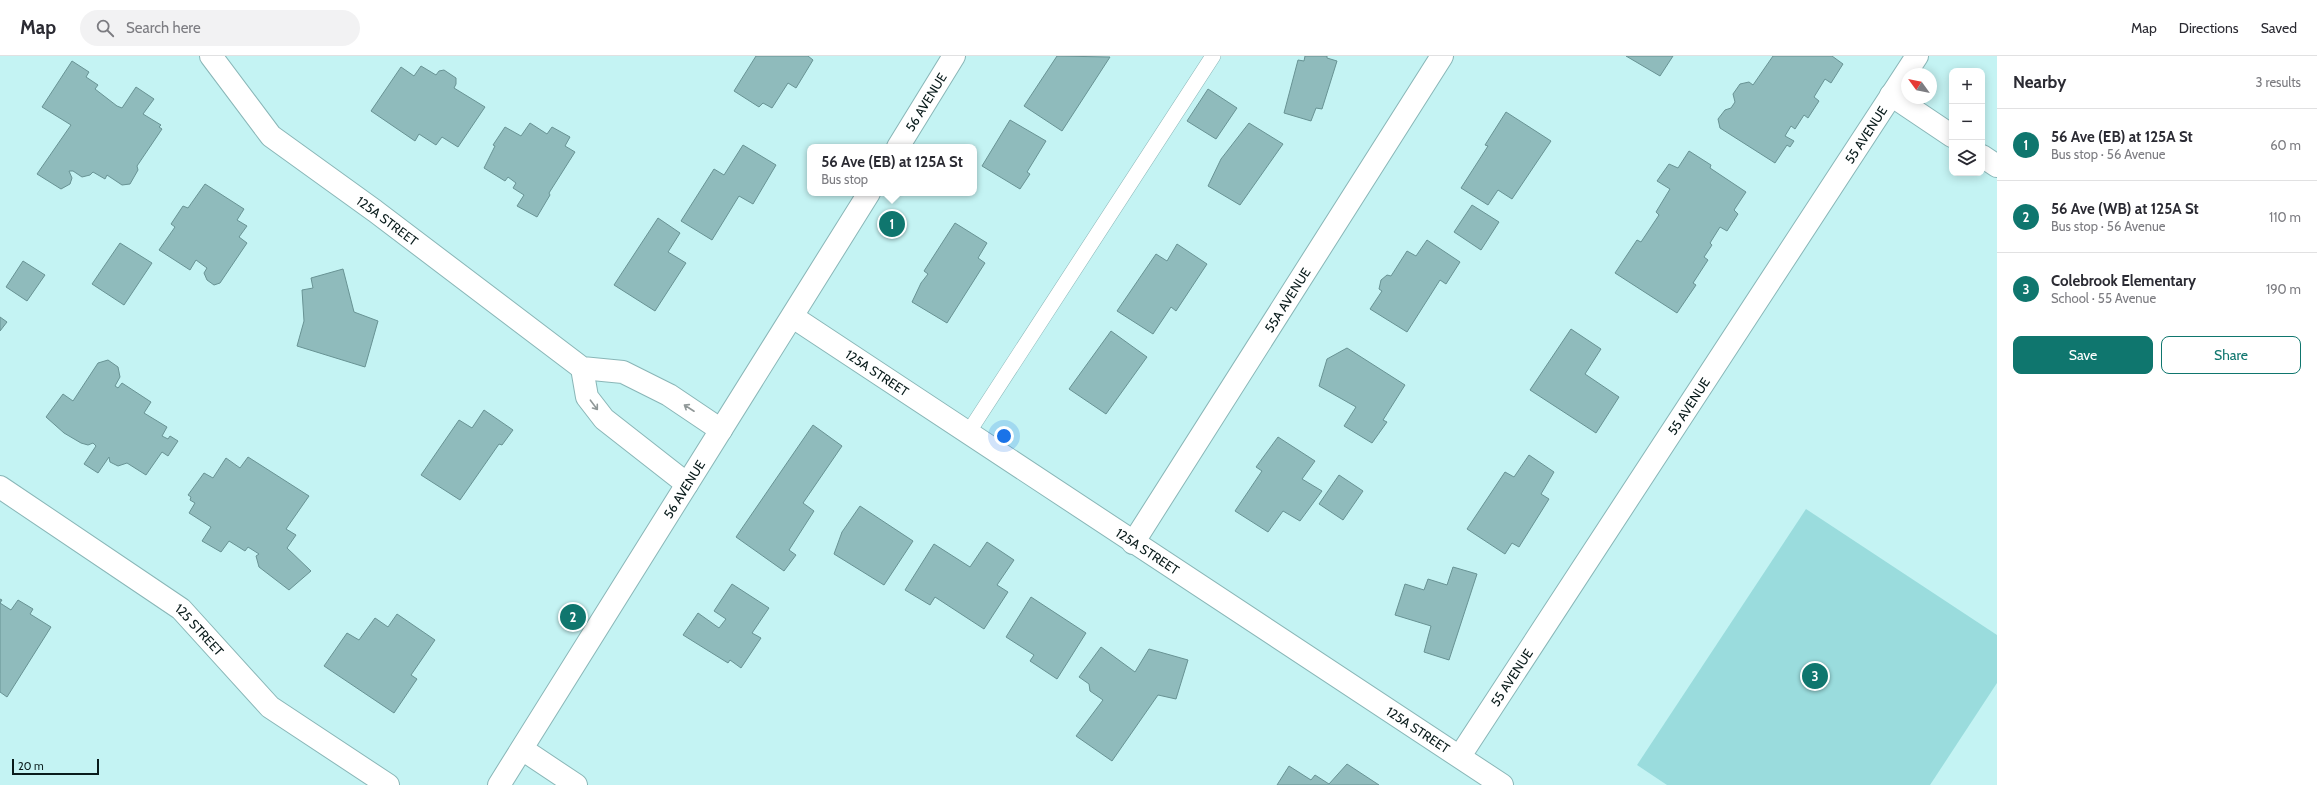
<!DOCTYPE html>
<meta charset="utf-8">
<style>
body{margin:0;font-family:Cabin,sans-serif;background:#f2f2f3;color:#2b2b33}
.controls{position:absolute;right:12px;top:12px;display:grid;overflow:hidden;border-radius:8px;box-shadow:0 2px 10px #0003}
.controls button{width:36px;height:36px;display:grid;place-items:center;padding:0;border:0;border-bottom:1px solid #e1e1e2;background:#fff;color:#2b2b33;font:20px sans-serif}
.compass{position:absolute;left:1901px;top:12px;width:36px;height:36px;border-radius:50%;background:#fff;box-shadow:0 2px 10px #0003;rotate:303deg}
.scale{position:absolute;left:12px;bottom:10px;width:87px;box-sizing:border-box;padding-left:4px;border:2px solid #091b1b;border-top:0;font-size:11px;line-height:14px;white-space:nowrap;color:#091b1b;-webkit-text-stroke:3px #c4f3f3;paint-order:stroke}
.you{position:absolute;left:1004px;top:380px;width:14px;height:14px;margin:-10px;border:3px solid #fff;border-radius:50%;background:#1a73e8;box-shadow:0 0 0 6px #1a73e833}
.badge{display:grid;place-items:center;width:26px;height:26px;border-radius:50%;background:#0f766e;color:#fff;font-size:13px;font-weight:700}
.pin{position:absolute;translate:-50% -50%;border:2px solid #fff;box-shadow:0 1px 4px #0006}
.popup{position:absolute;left:807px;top:88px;width:170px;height:52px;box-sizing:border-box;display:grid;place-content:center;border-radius:8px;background:#fff;filter:drop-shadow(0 1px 3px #0005);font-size:13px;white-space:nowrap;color:#7c7c81}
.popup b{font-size:15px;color:#2b2b33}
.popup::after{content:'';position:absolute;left:50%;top:100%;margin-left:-8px;border:8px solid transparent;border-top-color:#fff}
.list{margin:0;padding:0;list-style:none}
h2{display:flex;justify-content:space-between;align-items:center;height:52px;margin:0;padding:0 16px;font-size:17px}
h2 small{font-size:13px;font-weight:400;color:#7c7c81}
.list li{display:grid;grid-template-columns:26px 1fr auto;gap:12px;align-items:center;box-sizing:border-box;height:72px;padding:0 16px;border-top:1px solid #e1e1e2}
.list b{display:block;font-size:15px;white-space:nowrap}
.list p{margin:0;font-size:13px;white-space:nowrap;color:#7c7c81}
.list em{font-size:13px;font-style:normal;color:#7c7c81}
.actions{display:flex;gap:8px;padding:12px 16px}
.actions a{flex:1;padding:9px 0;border:1px solid #0f766e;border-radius:8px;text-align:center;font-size:14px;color:#0f766e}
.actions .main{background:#0f766e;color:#fff}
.icon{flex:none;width:22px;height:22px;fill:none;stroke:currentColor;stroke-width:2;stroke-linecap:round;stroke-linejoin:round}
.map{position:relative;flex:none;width:1997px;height:729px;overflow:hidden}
header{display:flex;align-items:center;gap:24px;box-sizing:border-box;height:56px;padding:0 20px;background:#fff;border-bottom:1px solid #e1e1e2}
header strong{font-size:19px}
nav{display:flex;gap:22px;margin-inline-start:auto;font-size:14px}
.search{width:280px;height:36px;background:#f2f2f3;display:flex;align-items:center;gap:10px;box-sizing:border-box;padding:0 14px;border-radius:22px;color:#7c7c81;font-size:15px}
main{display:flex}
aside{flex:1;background:#fff}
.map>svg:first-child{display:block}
.green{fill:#9adcdd}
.building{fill:#8fbbbc;stroke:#689394}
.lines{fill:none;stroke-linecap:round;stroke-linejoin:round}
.service-casing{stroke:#89b6b7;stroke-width:16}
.minor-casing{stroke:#89b6b7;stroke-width:24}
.tertiary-casing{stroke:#89b6b7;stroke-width:24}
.service{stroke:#fff;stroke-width:15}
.minor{stroke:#fff;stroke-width:22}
.tertiary{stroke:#fff;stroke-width:22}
.oneway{stroke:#909898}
.labels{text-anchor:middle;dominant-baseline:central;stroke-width:4;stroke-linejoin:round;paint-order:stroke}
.street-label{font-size:13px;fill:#091b1b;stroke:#c4f3f3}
</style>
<header>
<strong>Map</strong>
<div class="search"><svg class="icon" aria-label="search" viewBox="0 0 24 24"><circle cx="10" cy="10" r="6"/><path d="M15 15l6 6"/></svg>Search here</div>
<nav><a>Map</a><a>Directions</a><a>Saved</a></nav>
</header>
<main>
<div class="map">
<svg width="1997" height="729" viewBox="0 0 1997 729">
<rect width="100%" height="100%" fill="#c4f3f3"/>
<polygon class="green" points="1806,453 1997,579 1997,627 1930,729 1667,729 1637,709"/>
<g class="building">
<polygon points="756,0 808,0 813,4 796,32 788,27 772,52 763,47 759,51 734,35"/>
<polygon points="1057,0 1110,1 1062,75 1024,50"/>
<polygon points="1305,0 1327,0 1327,2 1337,5 1322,53 1316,52 1311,65 1284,57 1298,4 1304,5"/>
<polygon points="1626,0 1673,0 1660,20"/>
<polygon points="1773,0 1832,0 1843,8 1831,27 1825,23 1814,41 1819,45 1808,62 1804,59 1795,73 1791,70 1785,80 1794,85 1790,91 1787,89 1775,107 1720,72 1718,63 1725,54 1731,52 1735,46 1733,38 1740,28 1749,26 1753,29"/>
<polygon points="72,5 89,16 86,21 98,29 95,33 117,50 122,52 136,31 154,43 143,58 161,69 159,71 162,73 137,110 138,114 130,128 122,129 107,119 105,123 93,116 90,119 82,121 73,115 69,115 72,122 70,128 61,133 37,118 71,69 42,51"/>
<polygon points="421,10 436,19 439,15 444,14 456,22 456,28 454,32 485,51 458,91 442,81 436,89 419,78 415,85 371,55 401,11 414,20"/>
<polygon points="1208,33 1237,52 1216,83 1187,65"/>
<polygon points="1506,56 1551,85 1512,143 1498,134 1488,149 1461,132 1488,90 1485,89"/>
<polygon points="1010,64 1046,85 1027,116 1030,118 1020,133 982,110"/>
<polygon points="530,67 547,78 552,71 570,81 565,90 575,96 549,137 550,139 537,161 517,150 524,139 513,132 516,127 508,121 505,125 484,112 495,90 493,89 505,71 521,80"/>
<polygon points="1249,67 1283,88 1240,149 1208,130 1221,103"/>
<polygon points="743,89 776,109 753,148 739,140 712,184 681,165 714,113 724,119"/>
<polygon points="1689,95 1711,109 1710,112 1746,136 1734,154 1738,158 1727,175 1720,171 1710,187 1712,189 1704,201 1708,204 1693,227 1696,229 1677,257 1615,217 1637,184 1641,186 1659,159 1656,156 1670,133 1657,125 1669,108 1678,112"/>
<polygon points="205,128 244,153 237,164 247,170 239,181 247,187 220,227 214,229 207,224 204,217 207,212 196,204 190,214 159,194 175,171 171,168 183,150 188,152"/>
<polygon points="1472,149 1499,166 1481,194 1454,176"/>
<polygon points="658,162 680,177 668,196 686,207 655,255 614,229"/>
<polygon points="955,167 987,187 978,202 985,207 947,267 912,246 921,227 928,218 924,215"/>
<polygon points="1427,184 1460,206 1446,228 1440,224 1407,276 1370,253 1382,235 1379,233 1381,224 1387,219 1391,220 1407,195 1416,200"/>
<polygon points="120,187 152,207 124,249 92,228"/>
<polygon points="1177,188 1207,208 1176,255 1171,251 1153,278 1117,255 1156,198 1167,205"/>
<polygon points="23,205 45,219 27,245 6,231"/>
<polygon points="343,213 354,256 378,265 365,311 297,290 304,265 302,234 313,232 311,222"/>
<polygon points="0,261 7,266 0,275"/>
<polygon points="1571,273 1601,293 1585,318 1619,341 1596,377 1530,334"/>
<polygon points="1111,275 1147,301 1106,358 1069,333"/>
<polygon points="1347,292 1405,329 1383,364 1387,366 1372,387 1344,370 1356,351 1319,330 1327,303"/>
<polygon points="108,304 118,311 120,321 115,330 118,332 122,327 151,346 144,357 167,371 162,380 168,383 170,380 178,385 168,400 162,396 146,419 127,407 118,410 110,406 109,401 98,417 84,408 96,390 93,387 88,389 81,387 64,377 46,361 63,338 73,345 98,307"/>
<polygon points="484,354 513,374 502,389 499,388 460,444 421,419 459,364 472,372"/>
<polygon points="813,369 842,390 803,447 814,455 789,494 796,499 784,515 736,481"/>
<polygon points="1278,381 1315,405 1302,423 1322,435 1300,465 1283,455 1268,476 1235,455 1262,415 1256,411"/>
<polygon points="1529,399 1554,416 1541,438 1549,443 1519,491 1512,487 1505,498 1467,473 1505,416 1514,421"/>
<polygon points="248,401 309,440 286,473 296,479 287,492 311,515 289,534 259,511 256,500 259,498 248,491 245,495 229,485 221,496 202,485 211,471 189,457 195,447 190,444 191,441 188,439 204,417 213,422 226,402 240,412"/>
<polygon points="1339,419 1363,435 1343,464 1319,448"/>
<polygon points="860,450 913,485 884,529 834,498 842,476"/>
<polygon points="987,486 1014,504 997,529 1008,536 984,573 935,541 930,549 905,534 934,488 970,511"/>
<polygon points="1453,511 1477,518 1449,604 1424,596 1431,570 1395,559 1405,528 1424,534 1428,523 1447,529"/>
<polygon points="732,528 769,552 752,577 761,582 741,612 730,604 728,607 683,579 698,557 719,572 726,563 714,555"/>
<polygon points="1031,541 1086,577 1057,623 1030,605 1034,599 1006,581"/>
<polygon points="0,543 2,544 0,547 11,554 18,544 33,553 30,558 51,571 7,641 0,636"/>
<polygon points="397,558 435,584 411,619 417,623 394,657 324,610 347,577 359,584 375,562 388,571"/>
<polygon points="1101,591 1135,616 1149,593 1188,604 1176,643 1158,639 1112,705 1076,680 1103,644 1090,635 1089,628 1079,621"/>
<polygon points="1347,708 1379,729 1277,729 1289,710 1311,724 1315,719 1329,728"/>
</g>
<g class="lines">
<g class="service-casing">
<polyline id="service" points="968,377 1213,0"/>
</g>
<g class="minor-casing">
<g id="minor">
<path id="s1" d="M211,0L271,80L375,155L582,312L623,316L669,339L721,374"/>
<polyline points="1891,39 1952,80"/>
<polyline points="1982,100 1997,110"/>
<polyline points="582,312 587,341 604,363 687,428"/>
<path id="s2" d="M0,431L181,553L270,651L388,729"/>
<path id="s3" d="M1133,487L1442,0"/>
<polyline points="522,693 576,729"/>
<path id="s4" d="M1460,700L1917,0"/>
</g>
</g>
<g class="tertiary-casing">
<g id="tertiary">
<path id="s5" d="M898,91L954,0"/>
<path id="s6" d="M793,261L1502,729"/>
<path id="s7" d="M499,729L869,137"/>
</g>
</g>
<use href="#service" class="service"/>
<use href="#minor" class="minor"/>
<use href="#tertiary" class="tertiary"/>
</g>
<defs><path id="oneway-shaft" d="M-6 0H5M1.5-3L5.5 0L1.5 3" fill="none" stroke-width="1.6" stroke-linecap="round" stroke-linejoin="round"/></defs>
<g class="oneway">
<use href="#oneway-shaft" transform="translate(594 349) rotate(53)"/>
<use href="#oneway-shaft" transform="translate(689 352) rotate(-147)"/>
</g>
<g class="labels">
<g class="street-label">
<text stroke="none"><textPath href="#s5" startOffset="53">56 AVENUE</textPath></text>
<text stroke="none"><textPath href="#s4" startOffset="742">55 AVENUE</textPath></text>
<text stroke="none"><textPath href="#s1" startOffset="244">125A STREET</textPath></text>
<text stroke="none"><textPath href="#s3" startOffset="288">55A AVENUE</textPath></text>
<text stroke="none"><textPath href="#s6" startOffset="101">125A STREET</textPath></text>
<text stroke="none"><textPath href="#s4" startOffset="418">55 AVENUE</textPath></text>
<text stroke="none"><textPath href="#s7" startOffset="349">56 AVENUE</textPath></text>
<text stroke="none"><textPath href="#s6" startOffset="425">125A STREET</textPath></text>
<text stroke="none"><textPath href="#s2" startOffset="246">125 STREET</textPath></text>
<text stroke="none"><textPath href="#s4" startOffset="94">55 AVENUE</textPath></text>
<text stroke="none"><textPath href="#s6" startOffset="749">125A STREET</textPath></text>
</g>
</g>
</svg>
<div class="controls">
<button>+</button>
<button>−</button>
<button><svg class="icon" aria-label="layers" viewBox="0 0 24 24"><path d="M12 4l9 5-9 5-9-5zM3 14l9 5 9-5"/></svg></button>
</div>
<svg class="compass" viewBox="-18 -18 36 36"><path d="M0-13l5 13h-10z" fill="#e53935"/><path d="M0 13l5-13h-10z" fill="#7c7c81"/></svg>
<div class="scale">20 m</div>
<div class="you"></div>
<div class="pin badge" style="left:892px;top:168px">1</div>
<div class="popup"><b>56 Ave (EB) at 125A St</b>Bus stop</div>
<div class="pin badge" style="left:573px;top:561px">2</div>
<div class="pin badge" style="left:1815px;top:620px">3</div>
</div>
<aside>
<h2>Nearby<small>3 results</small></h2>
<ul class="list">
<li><span class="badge">1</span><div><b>56 Ave (EB) at 125A St</b><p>Bus stop · 56 Avenue</p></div><em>60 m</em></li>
<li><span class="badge">2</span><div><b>56 Ave (WB) at 125A St</b><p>Bus stop · 56 Avenue</p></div><em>110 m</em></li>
<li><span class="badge">3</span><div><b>Colebrook Elementary</b><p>School · 55 Avenue</p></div><em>190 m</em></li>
</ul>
<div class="actions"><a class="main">Save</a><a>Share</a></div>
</aside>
</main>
